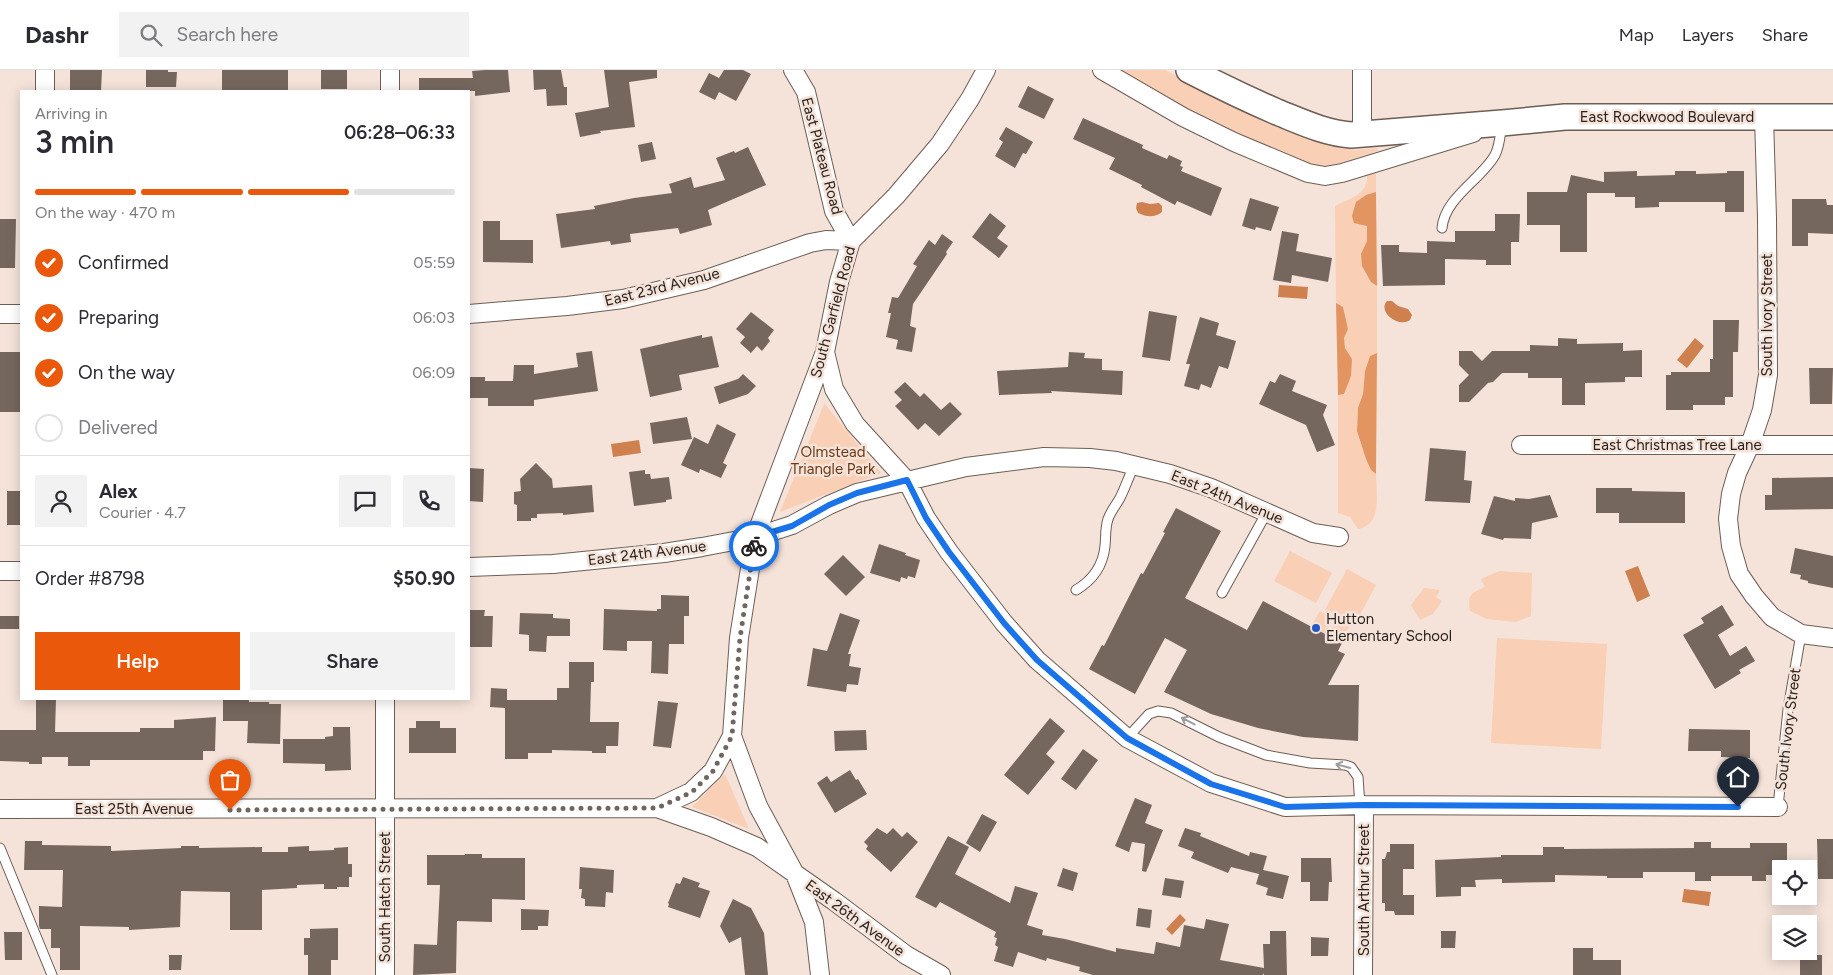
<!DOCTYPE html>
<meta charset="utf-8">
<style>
:root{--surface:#fff;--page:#f2f2f3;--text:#2b2b33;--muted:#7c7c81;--line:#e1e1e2;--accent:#ea580c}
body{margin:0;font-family:Figtree,sans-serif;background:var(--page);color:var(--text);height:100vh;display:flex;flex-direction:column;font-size:19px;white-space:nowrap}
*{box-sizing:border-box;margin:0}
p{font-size:16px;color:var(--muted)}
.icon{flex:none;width:28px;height:28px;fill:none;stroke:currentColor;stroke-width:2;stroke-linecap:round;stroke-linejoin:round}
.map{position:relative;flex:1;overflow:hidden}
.sheet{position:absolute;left:20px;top:20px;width:450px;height:610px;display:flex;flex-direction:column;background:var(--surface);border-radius:0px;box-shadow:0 2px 12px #0003}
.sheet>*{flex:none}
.buttons{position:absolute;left:1772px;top:790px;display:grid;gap:10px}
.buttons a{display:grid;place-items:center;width:45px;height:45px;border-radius:0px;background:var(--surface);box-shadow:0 2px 12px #0003;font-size:25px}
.pin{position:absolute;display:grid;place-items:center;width:42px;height:42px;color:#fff;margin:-51px -21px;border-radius:50% 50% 50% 0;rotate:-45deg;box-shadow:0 0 5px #0007}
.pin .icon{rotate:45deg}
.courier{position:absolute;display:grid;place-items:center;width:50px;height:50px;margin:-25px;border:4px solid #1a73e8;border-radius:50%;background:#fff;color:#222;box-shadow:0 1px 6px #0007}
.overview em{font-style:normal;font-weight:600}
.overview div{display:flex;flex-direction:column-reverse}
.overview{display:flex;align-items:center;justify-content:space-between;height:85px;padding:0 15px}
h1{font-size:32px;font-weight:600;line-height:38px}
.bar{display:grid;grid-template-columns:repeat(4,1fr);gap:8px 5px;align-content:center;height:60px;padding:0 15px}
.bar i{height:6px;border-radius:4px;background:var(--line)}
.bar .current{background:var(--accent)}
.bar p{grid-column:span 4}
.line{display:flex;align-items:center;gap:12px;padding:0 15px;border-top:1px solid var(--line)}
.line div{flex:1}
.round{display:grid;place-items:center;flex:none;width:52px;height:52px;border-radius:0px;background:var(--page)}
ol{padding:0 15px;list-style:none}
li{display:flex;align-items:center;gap:15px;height:55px}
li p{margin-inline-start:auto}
li .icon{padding:5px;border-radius:50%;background:var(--accent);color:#fff;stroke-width:4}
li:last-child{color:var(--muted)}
li i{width:28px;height:28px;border:2px solid var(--line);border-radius:50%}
.action{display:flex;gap:10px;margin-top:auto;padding:10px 15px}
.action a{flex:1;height:58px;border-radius:0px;background:var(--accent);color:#fff;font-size:20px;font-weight:600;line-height:58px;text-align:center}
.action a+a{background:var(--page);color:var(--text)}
header{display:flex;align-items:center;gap:30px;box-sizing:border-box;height:70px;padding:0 25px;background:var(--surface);border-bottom:1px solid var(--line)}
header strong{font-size:24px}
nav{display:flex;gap:28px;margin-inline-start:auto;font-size:18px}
.search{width:350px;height:45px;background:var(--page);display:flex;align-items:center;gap:12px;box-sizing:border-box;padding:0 18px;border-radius:0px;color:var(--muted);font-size:19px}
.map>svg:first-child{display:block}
.green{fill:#f9cfb5}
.forest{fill:#e29461}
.water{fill:#ce814f}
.building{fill:#76675e}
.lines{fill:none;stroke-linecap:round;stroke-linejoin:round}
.lane-casing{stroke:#6d5e55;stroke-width:11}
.street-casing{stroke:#6d5e55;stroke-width:20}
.secondary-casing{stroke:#6d5e55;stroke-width:28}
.lane{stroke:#fff;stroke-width:9}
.street{stroke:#fff;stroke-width:18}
.secondary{stroke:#fff;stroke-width:25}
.oneway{stroke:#9e9c9a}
.done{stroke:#70665f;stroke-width:5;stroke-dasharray:0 9}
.route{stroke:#1a73e8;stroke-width:6}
.poi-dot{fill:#2457c4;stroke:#f5e3d9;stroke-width:2}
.labels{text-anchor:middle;stroke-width:5;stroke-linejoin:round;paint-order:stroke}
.street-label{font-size:15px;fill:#28221e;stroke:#f5e3d9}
.park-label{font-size:15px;fill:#6c3914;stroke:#f5e3d9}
.poi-label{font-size:15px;fill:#28221e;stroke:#f5e3d9;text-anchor:start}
</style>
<header>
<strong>Dashr</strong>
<div class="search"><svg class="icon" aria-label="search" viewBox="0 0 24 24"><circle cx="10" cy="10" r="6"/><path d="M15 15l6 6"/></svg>Search here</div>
<nav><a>Map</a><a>Layers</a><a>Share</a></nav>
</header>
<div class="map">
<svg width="1833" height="905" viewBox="0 0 1833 905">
<rect width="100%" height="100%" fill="#f5e3d9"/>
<!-- green -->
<path class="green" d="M1115,0h50l80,41 84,35 27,4 21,-2 1,3 -51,16 -27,-5 -103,-48z
M1376,103v19l-10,3 1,46 -6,13 10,27 6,5v67l-7,3 -5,15 -2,23 -5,14 -1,23 9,28 5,11 5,4c0,18 7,51 -18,55l-8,-12 -12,-4v-118l7,-1 7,-35 -7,-11 -1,-10 4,-9 -5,-22 -7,-4 -1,-97c14,-7 34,-12 32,-31z
M824,333l57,70 -101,39 44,-108z
M1290,481l42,22 -16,30 -42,-22z
M1347,499l29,16 -22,41 -29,-16z
M1499,501l33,2 -1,43 -15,6 -29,-3 -17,-8c-3,-16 1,-18 15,-24l-4,-8z
M1424,518l16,2 -4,7 6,4 -9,13 -13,6 -9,-15z
M1320,541l12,7 -7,16 -14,-8z
M1336,550l13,7 -8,15 -13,-7z
M1497,568l110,6 -6,105 -110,-6z
M725,704l24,55 -57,-22z"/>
<!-- forest -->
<path class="forest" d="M1376,122l1,94 -6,-4 -9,-16 -1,-12 6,-13v-15l-13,-3 -2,-7 4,-14 10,-7z
M1336,233l7,4 5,22 -4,9 1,10 7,11 -1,17 -7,18 -6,1z
M1377,283l-1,121 -5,-4 -5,-11 -9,-28 1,-23 5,-14 2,-23 5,-15z"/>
<!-- water -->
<path class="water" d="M1142,132l8,2 9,-1 3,3v6c-8,6 -15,5 -24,1l-2,-5 1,-5z
M1279,215l29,2 -1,12 -29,-2z
M1387,231h5l6,5 10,3 4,6 -2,5c-11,8 -33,-8 -23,-19z
M1695,268l9,8 -17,22 -10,-8z
M639,370l2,13 -28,4 -2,-13z
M1638,496l12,30 -13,6 -12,-31z
M1684,819l27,3 -2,14 -27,-4z
M1180,844l6,6 -14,15 -6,-6z"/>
<!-- building -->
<path class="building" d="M70,0h32l-1,21h-31z
M146,0h22v2h9l-1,15h-30z
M222,0h66v21h-66z
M321,0h26v19h-26z
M485,0h23l2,22 -35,4v-5h-56v-13h54l-1,-7z
M533,0h28l3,17h3v18l-20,1 -1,-17 -12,1z
M604,0h53v8l-28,4 6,45 -35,4 1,2 -21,4 -5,-24 34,-6z
M724,0h19l8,4 -15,27 -17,-9 -4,8 -16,-8 10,-19 10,5z
M1028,16l26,13 -10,20 -26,-12z
M1083,48l60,27 -1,3 25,11 2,-4 13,6 -2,5 3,1 -2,4 41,17 -11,28 -34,-15 -2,4 -34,-18 1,-2 -33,-16 6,-11 -42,-19z
M1006,57l27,15 -7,12 -3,-1 -8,15 -20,-12 8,-14 -4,-3z
M652,72l4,17 -15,3 -3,-17z
M748,77l18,38 -58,25 4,15 -32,9 -2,-6 -48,6 1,8 -20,3 -1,-4 -49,7 -5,-34 39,-5 -1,-3 40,-8 38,-5 -3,-9 22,-7 3,11 31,-8 -9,-22 18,-7 1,2z
M1637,101v5l38,-1v-4h21v3l31,-1v-2h17v41h-19v-10h-66v5l-24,1v-11h-20v-4h-28v59h-27v-27h-33v-33h40l4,-17 33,7v-10z
M1250,128l29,9 -8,24 -15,-4 -1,3 -13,-4z
M1792,129h34l1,6h6v29l-25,-1v13h-16z
M990,143l16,13 -9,12 11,8 -9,12 -27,-21z
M1495,144h25l-1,28h-8v23h-25v-5l-41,-1v26l-62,1 -2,-41h18v7l28,1v-12l28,1v-11h40z
M0,149h16l-1,49h-15z
M483,151h17v19h33v23l-50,-1z
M1282,161l17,3 -3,17 36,7 -4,24 -36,-7 -1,8 -18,-3z
M942,164l11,8 -7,10 1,2 -34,50 -3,22 6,2 -4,24 -16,-3 2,-9 -12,-3 5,-24h-3l4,-16 6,1 19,-32 -4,-2 16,-24 6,5z
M1149,241l28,5 -7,45 -28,-4z
M751,242l23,18 -6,8 2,3 -8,10 -5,-5 -6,7 -11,-10 5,-6 -9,-8z
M1200,247l19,6 -3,12 20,6 -8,28 -9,-3 -8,22 -10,-4 -2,6 -15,-4 6,-22h-4z
M1713,250h26l-1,32h-5v45h-8v8h-32v5h-27v-35h5v-3h39v-13h3z
M702,265v3l10,-2 7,31 -40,8 3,15 -32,7 -10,-48z
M1558,268l19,1v5l46,-1v8l19,-1v27h-17v5l-40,1v22h-23v-27h-34v-5h-26l-9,9 -5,1 -19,19h-10v-17l10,-10 -10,-10v-14h13l10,10 10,-10h38v-6l28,1z
M592,281l6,40 -64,9v6h-46v-8h-19v-21h16v4h28l1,-16h20v9l44,-7 -2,-14z
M0,282h21l-1,60h-20z
M1069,282l16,1 -1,5 18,1v11l21,1 -1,24 -71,-4 1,2 -53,2 -2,-24 71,-4z
M1809,298h24l-1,36h-22z
M743,304l13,12 -8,8 -29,10 -5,-17 24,-8z
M1280,304l16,7 -4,10 35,14 -4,10 12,30 -18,7 -11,-27 -47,-21 11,-23 5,2z
M905,312l15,15 4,-4 17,17 9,-8 12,12 -23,22 -14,-13 -7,7 -23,-24 7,-6 -8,-8z
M687,347l5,22 -39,5 -3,-21z
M717,354l19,10 -13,29 4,2 -6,13 -21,-9 -1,4 -18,-8 13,-28 14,7z
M1430,378l36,3 -2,29 8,1 -2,22 -45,-2z
M536,393l16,16 1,9 39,-3 2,27 -31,3v-2l-26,1v4h-6v3h-14v-16l-3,-1v-12l7,-1 -1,-12z
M469,398l15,1 -1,33 -14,-1z
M645,400v4h5l1,5 18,-2 3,22 -6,1v2l-32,4 -5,-34z
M1833,407v32l-68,1v-15h7v-17z
M1596,418h36v3l53,1v31h-66v-10h-23z
M7,421h14v34h-14z
M1550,425l8,22 -26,6 -1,16 -27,-1 -1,2 -22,-6 13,-38 21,5v-3l14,1z
M1176,438l45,23 -36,67 62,32 16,-29 79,42 -4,8 7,3 -17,31h31l-1,56 -55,-4 -45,-9 -47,-14 -47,-22 23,-42 -22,-12 -30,56 -46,-25 13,-24 2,1 37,-73 2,1 22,-41 -2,-1z
M879,474l27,9 -1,2 15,5 -5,18 -7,-2 -1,3 -6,-2 -1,5 -30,-9z
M1795,478l38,8v32l-25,-5v-2l-8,-2 1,-4 -11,-2z
M843,485l22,22 -19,19 -22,-22z
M661,525l28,1v20h-5v28h-15l-1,30 -17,-1 1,-32h-25v10l-24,-1 1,-41 53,2v-2h4z
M1722,535l12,20 -16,10 12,21 16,-10 9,15 -16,9 2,3 -26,16 -32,-54 21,-12 -3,-5z
M469,540h16l-1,6h9l-1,31h-23z
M520,543l33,1v4l17,1v17h-23l-1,16 -17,-1v-16l-10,-1z
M840,543l20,7 -12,34h3l-2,12 12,2 -3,17 -11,-1 -1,8 -39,-6 6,-38 14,3z
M0,546h19v13h-19z
M569,592h25v20h-3l-1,40h29l-1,24h-12v7h-14v-2l-40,-1v3h-24v6h-23v-51l-15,-1 1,-19 16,1v11h50v-12h12z
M36,629h20l-1,33h85v-4h34v-8l42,-3 -1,34h-12v9h-113v6h-22v-9h-26v7h-13v-2l-29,-1v-31h36z
M223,629h26v3h20v2h12l-1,40 -33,-1 1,-22h-25z
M658,631l20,2 -7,45 -18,-2z
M1050,648l15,13 -19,23 9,8 -27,33 -24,-20z
M416,651h24v7h16v25h-47v-25h7z
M333,657h17l1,43 -26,1v-7l-42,-1v-24h42v-2l8,-1z
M1689,659l61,1v28l-29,-1v-6h-33z
M866,660l1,20 -32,1 -1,-20z
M1083,679l15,11 -22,30 -15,-11z
M850,700l6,10 2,-1 9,15 -32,19 -18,-30 10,-7 4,6z
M1135,728l17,7 -7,18 18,7 -17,42 -4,-1 3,-27 -13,-2 -3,10 -14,-6z
M982,744l15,8 -17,30 -14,-9z
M877,758l10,6 6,-6 9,9 5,-5 11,10 -27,30 -25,-23 2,-3 -4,-4z
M1185,758l16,5 -1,3 49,20 1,-4 17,4 -4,14 26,6 -6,23 -17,-4 2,-7 -12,-4 3,-10 -28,-7 -3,6 -37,-15 3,-6 -16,-6z
M948,766l21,11 -14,27 55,29 5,-17 23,7 -11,32 16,5 -1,5 23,4 51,13v-4l38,6 2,-12 24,5 4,-22 20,4 2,-10 23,5 -9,36 44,8 -1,-24h7v-13h16l1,44h-23v-2l-1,2h-170l-14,-4 1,-4 -33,-9 -1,3 -28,-9 -5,15 -19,-6 4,-14 -3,-2 2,-7 -3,-1 2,-5 -56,-30 -4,6 -21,-11z
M1817,769h16v40h-15z
M25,771h17v4l69,1v5l70,-3v-2h18v2l63,-1v5h26v-5l21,-1v5l25,-1v-2l14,-1v17h4v13h-3v10h-12v2h-13v-5l-27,1v3l-35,2v40h-32v-38l-49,-1 -1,36 -51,3v-3l-49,-1v44h-20v-22h-9v-19h-11l-1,-3v-20l23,1 1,-37h-39z
M1694,772h17v6h39v-5h37v26h-6v6h-15v6h-14v-5h-41v5h-16v-9h-52v6h-36v-2l-52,-1v7l-53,1v-4l-27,1 1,7h-15v9l-25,1 -1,-37 66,-3v-2h42v-8h21v2l130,-1z
M1390,774h24v25h-11v26h11v20h-19l-1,-4h-9v-8h-3v-44h3l2,-7h3z
M465,784h17v4h43v42l-33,-1v23l-35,-1 -1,52 -43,2 1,-31 23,1 3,-60h-13v-30h38z
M1301,788h30l1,24h-3l-1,19h-18v-19h-9z
M580,797l34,3 -1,23 -7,-1 -1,15 -20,-1v-7l-4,-1 1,-9h-3z
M1063,798l15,5 -5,18 -16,-5z
M683,807l17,6 -2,4 12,4 -10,27 -32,-11 1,-3 -1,-1 8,-20 4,1z
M1165,808l19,3 -3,17 -19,-3z
M733,829l18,9 13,25 4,42h-23l-4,-38 -12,6 -9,-17z
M1138,838l14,2 -2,18 -14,-2z
M521,839l28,1 -1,16h-10v4h-17z
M338,858v32h-7v15h-23v-20h-4v-17h6v-9z
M1441,861h15l-1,17h-14z
M4,862h18v28h-17z
M1311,867l18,1 -1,18h-17z
M1573,878h20v12h28v15h-48z
M169,885h13l-1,15h-12z
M1800,885h22v20h-22z"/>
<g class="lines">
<!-- lane casing -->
<g class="lane-casing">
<path id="lane" d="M1442,158c3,-31 39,-48 53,-73 5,-10 5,-21 7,-31
M1076,520c17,-10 27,-24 29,-44 1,-9 0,-18 3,-27 3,-8 8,-14 12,-21 5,-10 9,-22 14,-32
M1222,523l45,-81
M1127,668l22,-24 9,-3 13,2 48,24 47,18 44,8 35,2 6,2 7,10 2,29
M1778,737l10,-98 13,-75
M0,778l52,127"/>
</g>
<!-- street casing -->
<g class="street-casing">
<path id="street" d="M45,0v21
M793,0l13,22 28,119 17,30
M1102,0l81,47 51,25 74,31 17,3 17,-3 131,-40
M1362,0v65
M390,21v-21
M1764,47l3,101 1,157 -6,35 -12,35 -13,28 -6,21 -3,25 3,27 8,28 15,22 18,21 29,17 32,4
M0,244h21
M469,244l98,-8 56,-7 81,-19 106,-37 16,-3 25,1
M825,282l9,37 21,35 52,57 19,37 23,34 55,71 33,37 90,78 84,45 74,24 79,-2 414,2
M1521,375h312
M469,497l84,-3 111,-11 38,-6 53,-10 37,-12 37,-20 28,-12 109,-26 78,-10 46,1 26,3 54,13 41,14 102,45 26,4
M0,501h21
M385,629v276
M657,738l34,-16 22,-21 19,-35
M0,739l657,-1 54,19 46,20 77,54 72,54 35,20
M820,905l-6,-53 -19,-48 -37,-68 -26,-70 7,-98 16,-101 70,-185 14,-70 12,-41 45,-45 44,-52 30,-45 16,-29
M1363,905l1,-170"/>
</g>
<!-- secondary casing -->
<g class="secondary-casing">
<path id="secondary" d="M1189,0c29,15 58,29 88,42 25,10 48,21 74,23l151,-12 63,-6h268"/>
</g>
<!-- lane -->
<use href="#lane" class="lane"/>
<!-- street -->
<use href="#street" class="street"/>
<!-- secondary -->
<use href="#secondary" class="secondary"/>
</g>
<!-- one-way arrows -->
<defs><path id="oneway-shaft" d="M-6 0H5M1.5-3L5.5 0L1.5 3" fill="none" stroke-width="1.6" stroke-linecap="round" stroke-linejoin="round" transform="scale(1.25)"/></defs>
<g class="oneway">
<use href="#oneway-shaft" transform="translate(1188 651) rotate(-153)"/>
<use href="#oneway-shaft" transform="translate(1343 696) rotate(-165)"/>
</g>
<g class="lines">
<!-- done -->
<path class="done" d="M230,740l427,-2 35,-16 21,-21 19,-35 8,-98 14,-92"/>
<!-- route -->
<path class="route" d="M754,476l1,-9 37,-11 37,-21 28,-12 50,-13 19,38 23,34 55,71 33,37 90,78 84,46 74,23 79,-2 374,2"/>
</g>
<!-- markers -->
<circle class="poi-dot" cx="1316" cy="558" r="5"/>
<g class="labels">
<!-- street labels -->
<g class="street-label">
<text x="1667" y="52">East Rockwood Boulevard</text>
<text transform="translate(822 86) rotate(75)" y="5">East Plateau Road</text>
<text transform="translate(662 217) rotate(-14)" y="5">East 23rd Avenue</text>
<text transform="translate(833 242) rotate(-75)" y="5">South Garfield Road</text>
<text transform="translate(1767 245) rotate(-90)" y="5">South Ivory Street</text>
<text x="1677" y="380">East Christmas Tree Lane</text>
<text transform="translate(1227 427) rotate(22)" y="5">East 24th Avenue</text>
<text transform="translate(647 483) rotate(-7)" y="5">East 24th Avenue</text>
<text transform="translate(1788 659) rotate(-83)" y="5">South Ivory Street</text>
<text x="134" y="744">East 25th Avenue</text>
<text transform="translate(1364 820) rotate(-90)" y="5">South Arthur Street</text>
<text transform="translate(385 827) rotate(-90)" y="5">South Hatch Street</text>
<text transform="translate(855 848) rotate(36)" y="5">East 26th Avenue</text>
</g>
<!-- park labels -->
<g class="park-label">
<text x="833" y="387">Olmstead<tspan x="833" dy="17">Triangle Park</tspan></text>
</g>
<!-- poi labels -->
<g class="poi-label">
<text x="1326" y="554">Hutton<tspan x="1326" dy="17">Elementary School</tspan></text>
</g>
</g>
</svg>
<div class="buttons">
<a><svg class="icon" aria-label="locate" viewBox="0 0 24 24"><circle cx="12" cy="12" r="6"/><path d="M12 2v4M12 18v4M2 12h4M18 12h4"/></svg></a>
<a><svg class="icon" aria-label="layers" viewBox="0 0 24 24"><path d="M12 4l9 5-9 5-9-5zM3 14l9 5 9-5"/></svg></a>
</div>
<div class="pin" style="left:230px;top:740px;background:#ea580c"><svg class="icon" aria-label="bag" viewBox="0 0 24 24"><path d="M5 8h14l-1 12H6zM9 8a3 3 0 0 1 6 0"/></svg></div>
<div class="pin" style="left:1738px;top:737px;background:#1f2937"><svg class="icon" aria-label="home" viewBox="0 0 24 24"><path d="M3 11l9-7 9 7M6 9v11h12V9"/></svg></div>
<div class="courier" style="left:754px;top:476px"><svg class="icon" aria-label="bike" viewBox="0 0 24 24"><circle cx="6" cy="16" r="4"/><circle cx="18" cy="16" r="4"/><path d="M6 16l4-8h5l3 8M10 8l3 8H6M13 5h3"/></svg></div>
<section class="sheet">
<div class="overview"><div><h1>3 min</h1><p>Arriving in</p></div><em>06:28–06:33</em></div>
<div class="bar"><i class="current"></i><i class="current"></i><i class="current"></i><i></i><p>On the way · 470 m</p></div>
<ol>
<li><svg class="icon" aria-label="check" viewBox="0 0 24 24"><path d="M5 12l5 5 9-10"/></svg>Confirmed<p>05:59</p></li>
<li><svg class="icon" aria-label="check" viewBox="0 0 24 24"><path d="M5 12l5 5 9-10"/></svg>Preparing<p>06:03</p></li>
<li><svg class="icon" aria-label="check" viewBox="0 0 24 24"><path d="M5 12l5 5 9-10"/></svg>On the way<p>06:09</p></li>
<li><i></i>Delivered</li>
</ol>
<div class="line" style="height:90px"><a class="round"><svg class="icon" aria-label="person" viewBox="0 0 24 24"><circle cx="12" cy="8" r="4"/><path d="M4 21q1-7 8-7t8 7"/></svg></a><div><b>Alex</b><p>Courier · 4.7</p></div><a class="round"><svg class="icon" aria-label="chat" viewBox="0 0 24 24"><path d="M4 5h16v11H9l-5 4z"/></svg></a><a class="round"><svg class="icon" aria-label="phone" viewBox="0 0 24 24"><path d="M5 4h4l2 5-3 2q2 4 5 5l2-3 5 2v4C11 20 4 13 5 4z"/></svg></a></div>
<div class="line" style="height:65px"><div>Order #8798</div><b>$50.90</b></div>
<div class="action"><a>Help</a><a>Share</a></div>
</section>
</div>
